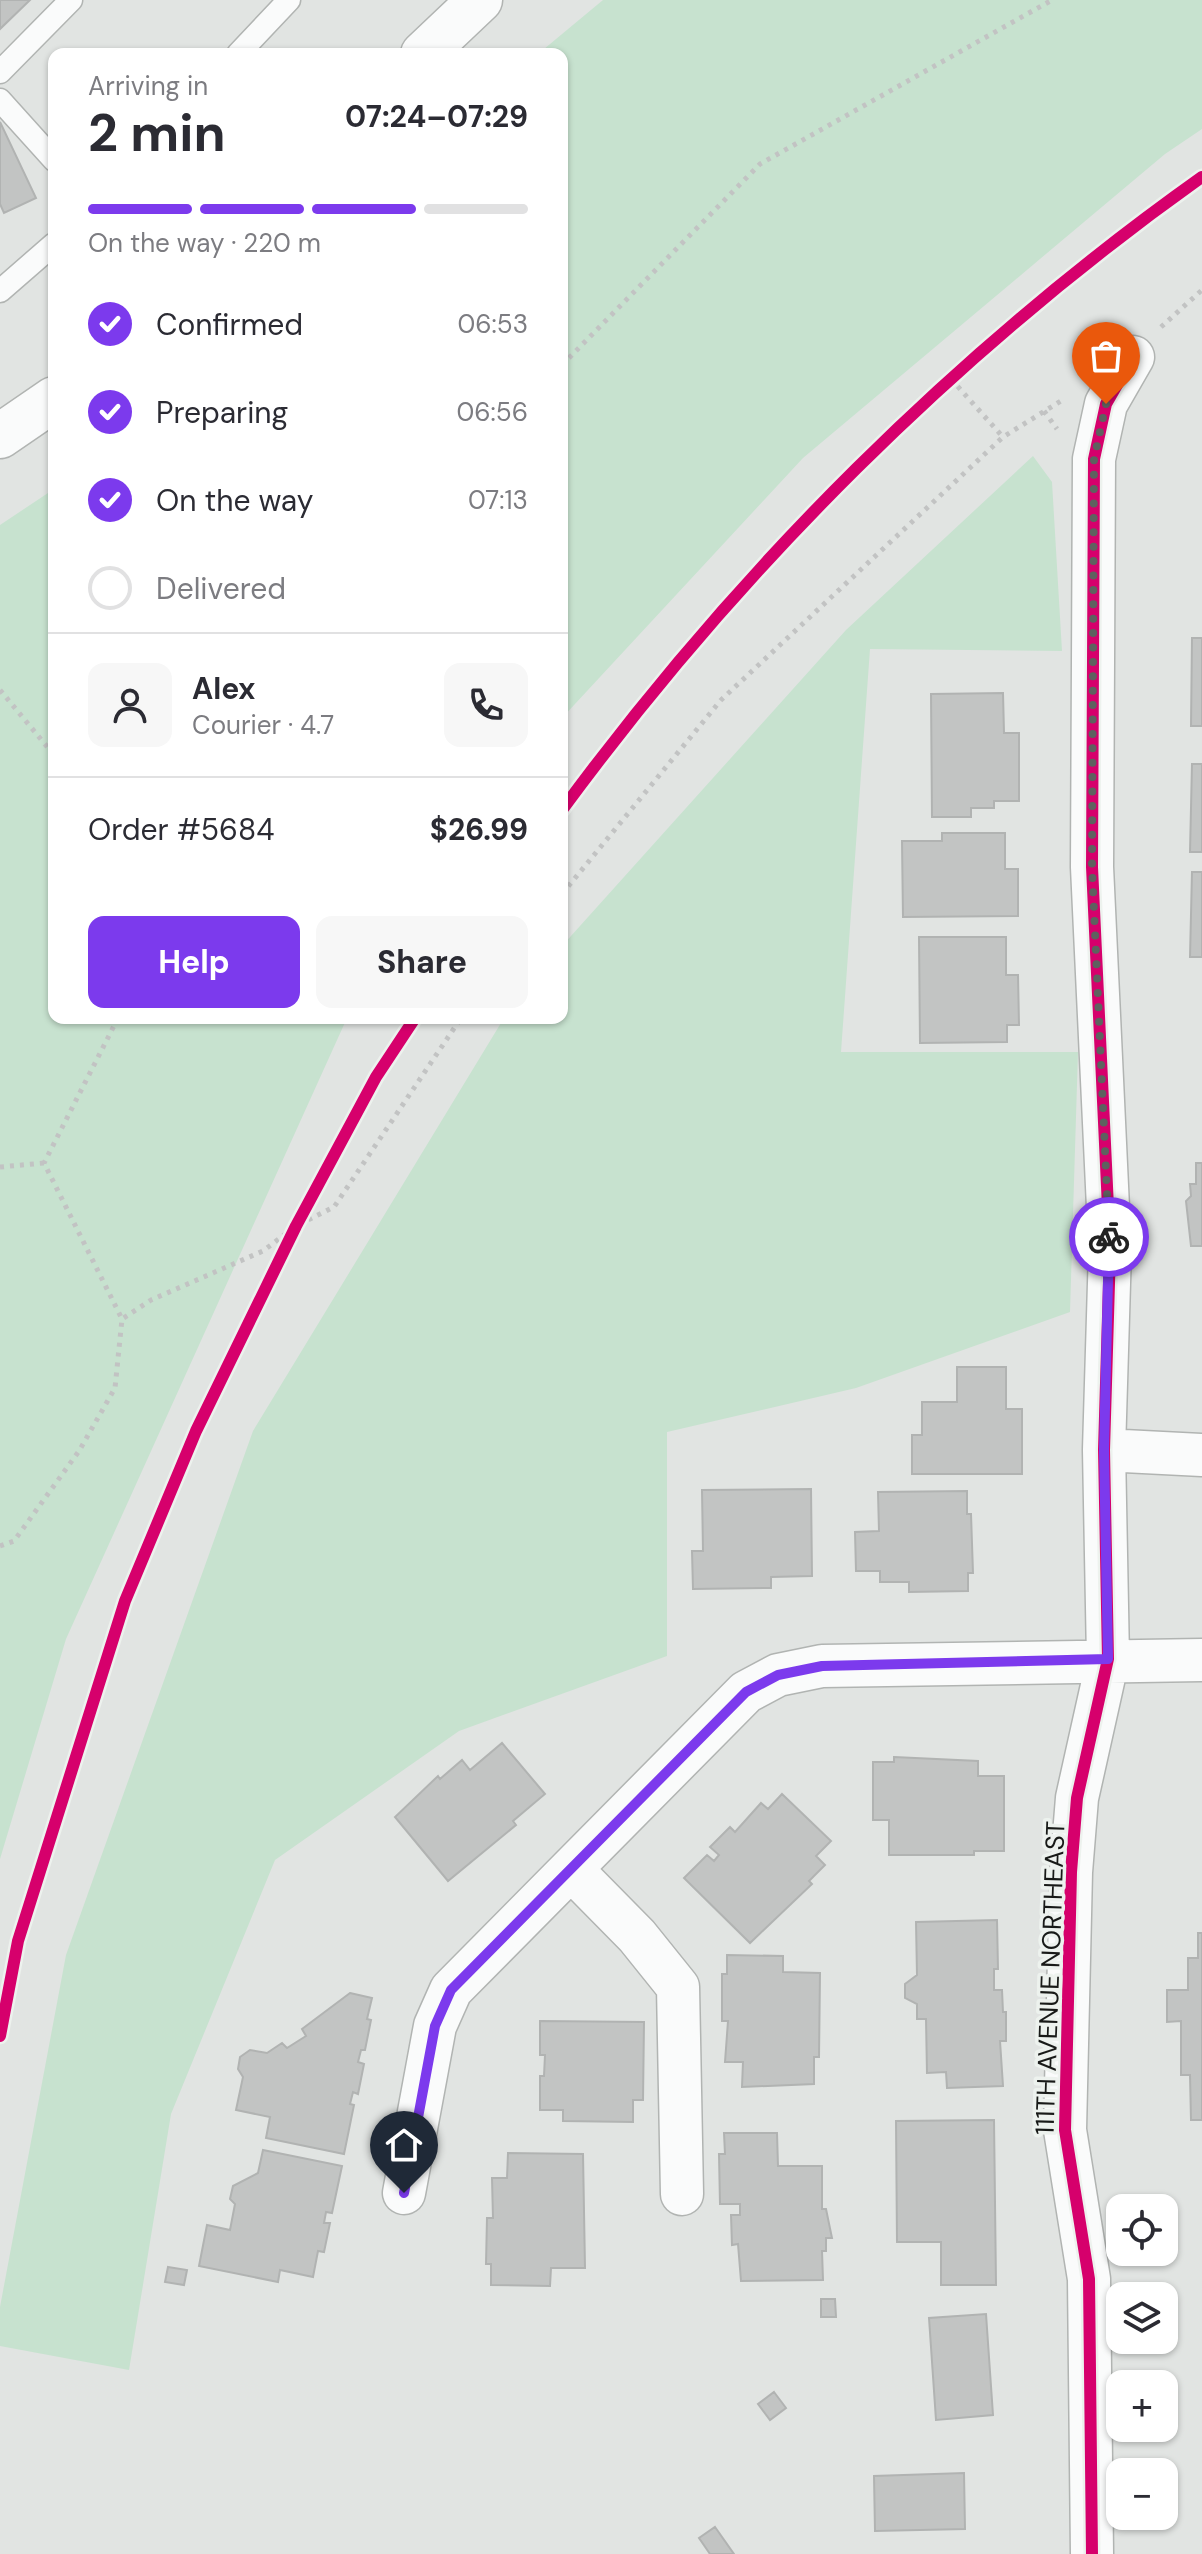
<!DOCTYPE html>
<meta charset="utf-8">
<style>
:root{--surface:#fff;--page:#f7f7f7;--text:#2b2b33;--muted:#7c7c81;--line:#e1e1e2;--accent:#7c3aed}
body{margin:0;font-family:"DM Sans",sans-serif;background:var(--page);color:var(--text);height:100vh;display:flex;flex-direction:column;font-size:30px;white-space:nowrap}
*{box-sizing:border-box;margin:0}
p{font-size:26px;color:var(--muted)}
.icon{flex:none;width:44px;height:44px;fill:none;stroke:currentColor;stroke-width:2;stroke-linecap:round;stroke-linejoin:round}
.map{position:relative;flex:1;overflow:hidden}
.drawer{position:absolute;left:48px;top:48px;width:520px;height:976px;display:flex;flex-direction:column;background:var(--surface);border-radius:16px;box-shadow:0 2px 6px #0004}
.drawer>*{flex:none}
.buttons{position:absolute;left:1106px;top:2194px;display:grid;gap:16px}
.buttons a{display:grid;place-items:center;width:72px;height:72px;border-radius:16px;background:var(--surface);box-shadow:0 2px 6px #0004;font-size:40px}
.pin{position:absolute;display:grid;place-items:center;width:68px;height:68px;color:#fff;margin:-82px -34px;border-radius:50% 50% 50% 0;rotate:-45deg;box-shadow:0 0 8px #0007}
.pin .icon{rotate:45deg}
.courier{position:absolute;display:grid;place-items:center;width:80px;height:80px;margin:-40px;border:6px solid #7c3aed;border-radius:50%;background:#fff;color:#222;box-shadow:0 2px 10px #0007}
.overview em{font-style:normal;font-weight:700}
.overview div{display:flex;flex-direction:column-reverse}
.overview{display:flex;align-items:center;justify-content:space-between;height:136px;padding:0 40px}
h1{font-size:52px;font-weight:700;line-height:60px}
.bar{display:grid;grid-template-columns:repeat(4,1fr);gap:12px 8px;align-content:center;height:96px;padding:0 40px}
.bar i{height:10px;border-radius:6px;background:var(--line)}
.bar .active{background:var(--accent)}
.bar p{grid-column:span 4}
.line{display:flex;align-items:center;gap:20px;padding:0 40px;border-top:2px solid var(--line)}
.line div{flex:1}
.round{display:grid;place-items:center;flex:none;width:84px;height:84px;border-radius:16px;background:var(--page)}
ol{padding:0 40px;list-style:none}
li{display:flex;align-items:center;gap:24px;height:88px}
li p{margin-inline-start:auto}
li .icon{padding:8px;border-radius:50%;background:var(--accent);color:#fff;stroke-width:4}
li:last-child{color:var(--muted)}
li i{width:44px;height:44px;border:4px solid var(--line);border-radius:50%}
.button{display:flex;gap:16px;margin-top:auto;padding:16px 40px}
.button a{flex:1;height:92px;border-radius:16px;background:var(--accent);color:#fff;font-size:32px;font-weight:700;line-height:92px;text-align:center}
.button a+a{background:var(--page);color:var(--text)}
.map>svg:first-child{display:block}
.green{fill:#c7e2cf}
.building{fill:#c2c4c3;stroke:#b1b3b2;stroke-width:2}
.lines{fill:none;stroke-linecap:round;stroke-linejoin:round}
.lane-casing{stroke:#b1b4b2;stroke-width:25}
.street-casing{stroke:#b1b4b2;stroke-width:45}
.secondary-casing{stroke:#b1b4b2;stroke-width:47}
.path{stroke:#c2c3c3;stroke-width:5;stroke-dasharray:4 6;stroke-linecap:butt}
.lane{stroke:#fafbfb;stroke-width:22}
.street{stroke:#fafbfb;stroke-width:42}
.secondary{stroke:#fafbfb;stroke-width:44}
.cycleway-casing{stroke:#edf2ee;stroke-width:17}
.cycleway{stroke:#d6006c;stroke-width:12}
.done{stroke:#5e615f;stroke-width:8;stroke-dasharray:0 14.4}
.route{stroke:#7c3aed;stroke-width:10}
.labels{text-anchor:middle;stroke-width:7;stroke-linejoin:round;paint-order:stroke}
.street-label{font-size:26px;fill:#181a18;stroke:#edf2ee}
</style>
<div class="map">
<svg width="1202" height="2554" viewBox="0 0 1202 2554">
<rect width="100%" height="100%" fill="#e1e4e2"/>
<!-- green -->
<path class="green" d="M603,0h599v129l-37,25 -362,304 -241,260v-664h-24z
M1033,456l19,26 10,169 -192,-2 -29,403h237l-8,260 -214,76 -189,44v224l-208,75 -184,129 -104,254 -42,256 -129,-24v-39l66,-352 187,-524 251,-413h58v-72l284,-316z
M54,489v529h293l-281,621 -66,220v-1334z"/>
<!-- building -->
<path class="building" d="M0,0h30l-30,29z
M0,122l36,76 -32,15 -4,-9z
M1192,638h10v88h-11z
M1003,693l1,40h15v68h-25v7h-23v9h-39l-1,-123z
M1192,764h10v88h-12z
M942,833h63v36h13v47l-115,1 -1,-76h40z
M1192,872h10v85h-12z
M919,937h87v38h12l1,50h-12v17l-87,1z
M1196,1163h6v83h-11l-5,-45 5,-5 -1,-12h6z
M957,1367h49v42h16v65h-110v-39h10v-33h35z
M811,1489l1,87 -41,1v11l-78,1 -1,-38h11l-1,-61z
M967,1491v23h4l2,59h-5v18l-59,1v-10h-29v-11h-24l-1,-39 24,-1 -1,-39z
M502,1743l43,51 -32,27 3,4 -68,56 -53,-64 43,-41 2,3 22,-19 8,10z
M894,1757l84,4v15h26v75h-30v4h-85v-35h-16v-58h21z
M782,1794l49,47 -15,15 9,9 -16,16 3,3 -62,59 -66,-65 23,-23 7,6 5,-6 -9,-8 20,-20 5,5 26,-29 7,6z
M997,1920l1,49h-4v21h8l1,22h3v29h-6l3,45 -56,2 -1,-16 -19,1 -1,-54h-9v-15l-12,-6v-14l12,-9 -1,-53z
M1198,1933h4v187h-11l-1,-45h-9v-54l-14,1v-32h21v-32h10z
M727,1955l56,1v16l37,1 -1,84h-5v27l-72,3 1,-25h-18l3,-41h-6v-47h5z
M350,1993l22,5 -5,21 4,1 -6,30h-4l-3,12 6,2 -6,30 -5,-2 -3,12 4,1 -10,49 -78,-16 4,-21 -34,-7 7,-33 -5,-8 2,-12 10,-7 17,3 15,-10 5,5 19,-12 -4,-7z
M540,2021l104,1 -1,78h-10v22l-70,-1v-11h-23v-34h4l1,-21h-5z
M994,2120l2,165h-55v-43h-44l-1,-121z
M724,2133h53l1,33h44v43h4l6,29h-6v13h-4l1,29 -82,1 -3,-37 -6,1 -1,-30h9v-11h-20l-1,-50h6z
M263,2150l79,16 -10,47 -6,-1 -2,11h6l-6,29 -6,-1 -5,26 -33,-7 -2,12 -79,-16 8,-41 23,5 5,-26 -5,-5 3,-13 25,-13z
M508,2153l75,1 2,114h-34l-1,18 -59,-1v-21h-5l1,-46h6l-1,-40h15z
M168,2267l19,3 -3,15 -19,-3z
M821,2299h14l1,18h-15z
M986,2314l7,101 -57,5 -7,-102z
M774,2392l12,16 -16,12 -12,-16z
M964,2473l1,56 -90,2 -1,-55z
M715,2527l19,27h-24l-11,-16z"/>
<g class="lines">
<!-- lane casing -->
<g class="lane-casing">
<path id="lane" d="M238,54l51,-54
M0,72l71,-72
M0,100l54,60
M0,291l54,-47"/>
</g>
<!-- street casing -->
<g class="street-casing">
<path id="street" d="M1104,1450l98,5
M571,1869l66,67 41,51 4,207
M404,2193l31,-167 16,-36 295,-298 32,-17 44,-9 380,-6
M1092,2554l-3,-275 -24,-149 6,-258 6,-74 31,-139 -4,-209 6,-200 -18,-383 2,-408 12,-55 27,-47"/>
</g>
<!-- secondary casing -->
<g class="secondary-casing">
<path id="secondary" d="M423,54l57,-54
M0,436l54,-37"/>
</g>
<!-- path -->
<path class="path" d="M1161,327l41,-37
M562,365l198,-201 292,-164
M951,379l52,58
M1044,411l13,18
M0,690l54,65
M562,894l159,-194 282,-263 61,-38
M118,1018l-74,145 78,156
M0,1167l44,-4
M0,1546l14,-5 65,-90 36,-63 7,-69 29,-19 112,-49 33,-25 38,-19 127,-189"/>
<!-- lane -->
<use href="#lane" class="lane"/>
<!-- street -->
<use href="#street" class="street"/>
<!-- secondary -->
<use href="#secondary" class="secondary"/>
<!-- cycleway casing -->
<g class="cycleway-casing">
<path id="cycleway" d="M562,810c178,-242 395,-459 640,-633
M0,2036l18,-95 107,-340 71,-170 100,-205 80,-149 39,-59
M1092,2554l-3,-275 -24,-149 6,-258 6,-74 31,-139 -4,-209 6,-200 -18,-383 2,-408 12,-55 27,-47"/>
</g>
<!-- cycleway -->
<use href="#cycleway" class="cycleway"/>
</g>
<g class="lines">
<!-- done -->
<path class="done" d="M1106,404l-12,55 -2,408 17,370"/>
<!-- route -->
<path class="route" d="M404,2193l31,-167 16,-36 295,-298 32,-17 44,-9 286,-7 -4,-209 5,-213"/>
</g>
<g class="labels">
<!-- street labels -->
<g class="street-label">
<text transform="translate(1050 1978) rotate(-88)" y="9">111TH AVENUE NORTHEAST</text>
</g>
</g>
</svg>
<div class="buttons">
<a><svg class="icon" aria-label="locate" viewBox="0 0 24 24"><circle cx="12" cy="12" r="6"/><path d="M12 2v4M12 18v4M2 12h4M18 12h4"/></svg></a>
<a><svg class="icon" aria-label="layers" viewBox="0 0 24 24"><path d="M12 4l9 5-9 5-9-5zM3 14l9 5 9-5"/></svg></a>
<a>+</a>
<a>−</a>
</div>
<div class="pin" style="left:1106px;top:404px;background:#ea580c"><svg class="icon" aria-label="bag" viewBox="0 0 24 24"><path d="M5 8h14l-1 12H6zM9 8a3 3 0 0 1 6 0"/></svg></div>
<div class="pin" style="left:404px;top:2193px;background:#1f2937"><svg class="icon" aria-label="home" viewBox="0 0 24 24"><path d="M3 11l9-7 9 7M6 9v11h12V9"/></svg></div>
<div class="courier" style="left:1109px;top:1237px"><svg class="icon" aria-label="bike" viewBox="0 0 24 24"><circle cx="6" cy="16" r="4"/><circle cx="18" cy="16" r="4"/><path d="M6 16l4-8h5l3 8M10 8l3 8H6M13 5h3"/></svg></div>
<section class="drawer">
<div class="overview"><div><h1>2 min</h1><p>Arriving in</p></div><em>07:24–07:29</em></div>
<div class="bar"><i class="active"></i><i class="active"></i><i class="active"></i><i></i><p>On the way · 220 m</p></div>
<ol>
<li><svg class="icon" aria-label="check" viewBox="0 0 24 24"><path d="M5 12l5 5 9-10"/></svg>Confirmed<p>06:53</p></li>
<li><svg class="icon" aria-label="check" viewBox="0 0 24 24"><path d="M5 12l5 5 9-10"/></svg>Preparing<p>06:56</p></li>
<li><svg class="icon" aria-label="check" viewBox="0 0 24 24"><path d="M5 12l5 5 9-10"/></svg>On the way<p>07:13</p></li>
<li><i></i>Delivered</li>
</ol>
<div class="line" style="height:144px"><a class="round"><svg class="icon" aria-label="person" viewBox="0 0 24 24"><circle cx="12" cy="8" r="4"/><path d="M4 21q1-7 8-7t8 7"/></svg></a><div><b>Alex</b><p>Courier · 4.7</p></div><a class="round"><svg class="icon" aria-label="phone" viewBox="0 0 24 24"><path d="M5 4h4l2 5-3 2q2 4 5 5l2-3 5 2v4C11 20 4 13 5 4z"/></svg></a></div>
<div class="line" style="height:104px"><div>Order #5684</div><b>$26.99</b></div>
<div class="button"><a>Help</a><a>Share</a></div>
</section>
</div>
